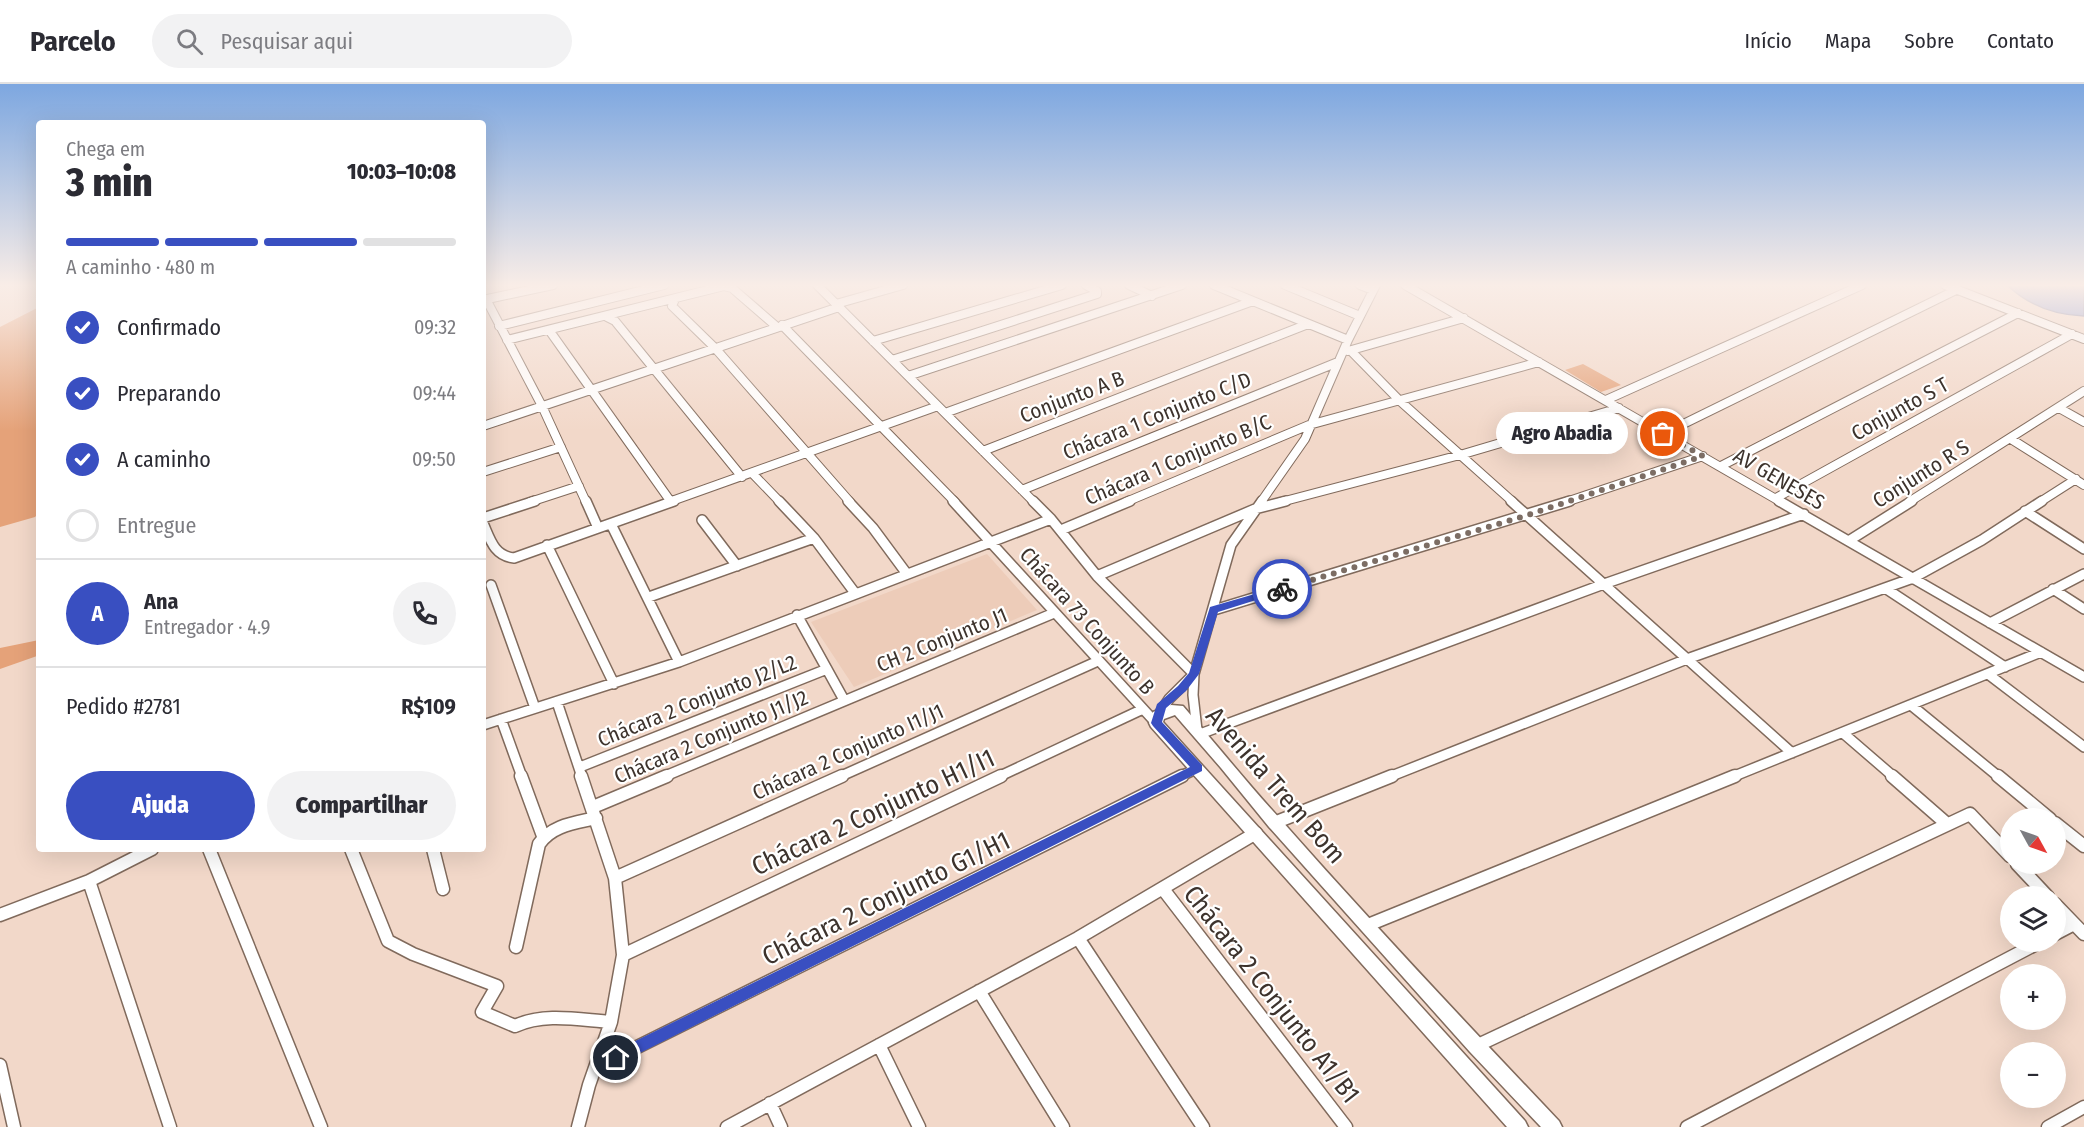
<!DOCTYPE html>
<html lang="pt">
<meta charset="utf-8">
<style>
:root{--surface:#fff;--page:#f2f2f3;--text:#2b2b33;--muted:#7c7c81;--line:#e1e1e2;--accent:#394fc1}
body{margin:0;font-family:"Fira Sans Condensed",sans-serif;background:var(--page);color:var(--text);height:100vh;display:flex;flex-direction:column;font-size:22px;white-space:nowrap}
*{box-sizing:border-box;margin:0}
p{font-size:20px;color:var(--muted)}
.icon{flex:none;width:33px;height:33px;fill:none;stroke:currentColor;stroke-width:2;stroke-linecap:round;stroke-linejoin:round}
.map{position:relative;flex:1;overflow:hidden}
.side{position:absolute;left:36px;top:36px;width:450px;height:732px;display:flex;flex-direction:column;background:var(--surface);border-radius:6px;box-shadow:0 6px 24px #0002}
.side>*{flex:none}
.needle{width:39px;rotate:130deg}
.fabs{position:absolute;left:2000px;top:724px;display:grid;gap:12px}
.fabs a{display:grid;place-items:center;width:66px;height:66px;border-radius:50%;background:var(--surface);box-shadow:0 6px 24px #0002;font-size:30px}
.pin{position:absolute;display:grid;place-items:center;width:51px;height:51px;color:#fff;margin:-26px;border:3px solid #fff;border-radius:50%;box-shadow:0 2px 6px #0007}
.courier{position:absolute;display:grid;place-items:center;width:60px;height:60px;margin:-30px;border:4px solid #394fc1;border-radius:50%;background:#fff;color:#222;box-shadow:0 2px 8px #0007}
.bubble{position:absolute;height:42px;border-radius:21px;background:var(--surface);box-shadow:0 6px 24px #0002;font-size:20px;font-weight:800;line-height:42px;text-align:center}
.overview em{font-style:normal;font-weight:800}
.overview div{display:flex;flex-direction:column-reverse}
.overview{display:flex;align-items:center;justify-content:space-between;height:102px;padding:0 30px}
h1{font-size:39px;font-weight:800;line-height:45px}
.bar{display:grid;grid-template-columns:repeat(4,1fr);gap:9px 6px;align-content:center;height:72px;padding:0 30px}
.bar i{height:8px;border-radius:4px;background:var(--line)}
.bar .selected{background:var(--accent)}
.bar p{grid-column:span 4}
.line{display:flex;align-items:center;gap:15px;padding:0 30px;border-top:2px solid var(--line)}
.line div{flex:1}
.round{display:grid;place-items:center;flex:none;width:63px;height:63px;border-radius:32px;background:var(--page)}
ol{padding:0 30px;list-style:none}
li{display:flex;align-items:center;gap:18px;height:66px}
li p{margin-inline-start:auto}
li .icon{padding:6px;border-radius:50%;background:var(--accent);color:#fff;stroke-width:4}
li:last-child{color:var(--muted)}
li i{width:33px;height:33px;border:3px solid var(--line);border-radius:50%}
.cta{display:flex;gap:12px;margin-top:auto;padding:12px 30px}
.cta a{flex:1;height:69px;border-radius:36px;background:var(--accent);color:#fff;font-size:24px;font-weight:800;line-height:69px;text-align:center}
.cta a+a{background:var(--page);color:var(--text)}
header{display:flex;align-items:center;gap:36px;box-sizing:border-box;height:84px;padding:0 30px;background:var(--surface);border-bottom:2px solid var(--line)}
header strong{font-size:28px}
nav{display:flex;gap:33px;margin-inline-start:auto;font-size:21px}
.search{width:420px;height:54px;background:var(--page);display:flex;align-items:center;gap:15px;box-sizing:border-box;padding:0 21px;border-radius:33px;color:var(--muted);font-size:22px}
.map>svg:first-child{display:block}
.built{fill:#edccb9}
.green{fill:#e5a279}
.water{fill:#7e93d4;stroke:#6a76a2;stroke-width:1.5}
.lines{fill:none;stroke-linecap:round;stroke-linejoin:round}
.minor-far2-casing{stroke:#806a5c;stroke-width:10}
.minor-far1-casing{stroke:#806a5c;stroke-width:12}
.minor-casing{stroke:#806a5c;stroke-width:15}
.tertiary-casing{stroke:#806a5c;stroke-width:3}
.minor-far2{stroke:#fff;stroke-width:8}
.minor-far1{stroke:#fff;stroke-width:9}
.minor{stroke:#fff;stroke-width:12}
.tertiary{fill:#fff;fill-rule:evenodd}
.route{fill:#394fc1}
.done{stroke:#7c6d64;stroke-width:6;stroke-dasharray:0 10.8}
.labels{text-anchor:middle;stroke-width:4.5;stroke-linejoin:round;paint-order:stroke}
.street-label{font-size:21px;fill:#3d332d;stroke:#fff}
.near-street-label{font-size:26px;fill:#3d332d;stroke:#fff}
</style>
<header>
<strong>Parcelo</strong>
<div class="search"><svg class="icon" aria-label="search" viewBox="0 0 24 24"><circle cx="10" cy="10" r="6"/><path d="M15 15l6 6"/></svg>Pesquisar aqui</div>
<nav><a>Início</a><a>Mapa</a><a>Sobre</a><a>Contato</a></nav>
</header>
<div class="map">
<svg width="2084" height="1043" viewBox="0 0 2084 1043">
<rect width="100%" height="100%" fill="#f2d8c9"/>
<!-- built -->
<path class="built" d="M987,470l50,56 -183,77 -43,-65z"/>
<!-- green -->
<path class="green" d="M39,223v206l-4,4 -35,10v-200z
M1583,280l38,21 -20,7 -36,-22z
M39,556v18l-2,-2 -37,13v-21z"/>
<!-- water -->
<path class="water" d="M2007,201h77v31c-29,-1 -56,-11 -77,-31z"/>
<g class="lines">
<!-- minor-far2 casing -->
<g class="minor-far2-casing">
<path id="minor-far2" d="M817,201l217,217
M1129,201l23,11
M1214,201l134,55
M1285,201l75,31
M1360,201l13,5
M1405,201l376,217
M1945,201l139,54
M486,215l56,107 44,96
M675,215l-3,7 43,42 135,154
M483,216l70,-15
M836,220l67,-19
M607,233l8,4 127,156
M782,241l173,177
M499,242l165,-41
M549,246l122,172
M507,256l217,-54 8,2 45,39
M873,257l189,-56
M1348,267l116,-33
M1351,267l49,50 113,101
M892,276l205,-66v-3l-11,-6
M908,292l274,-91
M1606,316l256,-115
M2059,324l25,14
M945,329l308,-112
M483,342l356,-119
M1663,350l293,-144
M2011,355l73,46
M983,367l325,-127
M1721,382l297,-153
M483,388l78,-25
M753,390l27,28
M1022,406l316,-128
M1776,414l296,-164
M530,418l49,-16
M669,418l269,-96
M1126,418l183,-77 230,-63
M1261,418l44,-63 43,-99 28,-55
M1281,418l179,-47 159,-47
M1566,418l137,-46
M1909,418l175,-111
M2040,418l36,-23"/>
</g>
<!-- minor-far1 casing -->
<g class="minor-far1-casing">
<path id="minor-far1" d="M586,417l12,27
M779,417l35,37 41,55
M848,417l25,27 34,46
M953,417l203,222
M1033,417l18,18 46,57 97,98
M1511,417l281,252
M1779,417l305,176
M2025,427l59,38
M483,434l52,-17
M702,436l35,46
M483,439c7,16 11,33 31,35l160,-57
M611,440l68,138
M1061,446l69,-29
M1850,456l62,-39
M547,461l67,139
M1097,492l158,-67 31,-8
M491,501l44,123
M1885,504l120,79
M2053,505l31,20
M649,513l165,-59
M1214,526l356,-109
M797,531l47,85
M1990,539l94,-49
M1988,590l96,73
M557,618l25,75
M1911,621l88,72
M1158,632l11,-17 25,-25
M501,635l21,58
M483,641l196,-63 372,-143
M1197,646l-4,-35 1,-21 37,-129 31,-44
M1843,649l51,44
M1200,650l404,-150 200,-70
M580,683l247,-98
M663,693l391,-164
M839,693l259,-116
M998,693l145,-68
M1179,693l19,-9
M1389,693l298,-118 226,-81 69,-38 60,-39
M1732,693l309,-125"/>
</g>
<!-- minor casing -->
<g class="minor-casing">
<path id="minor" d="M521,692l22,60
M1892,692l55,48
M1998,692l52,43
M593,723l74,-31
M1274,739l118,-47
M2055,739l29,23
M209,765l112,278
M351,765l37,92 25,13 84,32 -15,26 33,14c30,-14 65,-6 96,-4
M433,765l10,40
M2017,780l31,33
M615,794l227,-102
M89,797l81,246
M1163,805l183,238
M2055,820l29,30
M0,831l89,-34 63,-32
M1368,841l367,-149
M2055,850l19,-10
M1078,854l125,189
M516,863l23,-103c13,-19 36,-21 57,-26
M623,871l378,-179
M979,907l84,136
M879,961l40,82
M1476,962l494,-232 40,42
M0,981l14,62
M595,984l587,-292
M770,1019l11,24
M578,1043l11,-42 22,-63 12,-67 -8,-77 -34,-102
M727,1043l351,-189 178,-105
M1687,1043l353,-185
M2048,1043l36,-20"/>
</g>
<!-- tertiary casing -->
<g class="tertiary-casing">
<path id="tertiary" d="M1171,621l12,1c33,38 64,77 98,114 90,102 184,202 278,301l3,6h-21l-71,-75 -201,-225 -48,-59 -46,-53 -11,4 -1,3 362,399 3,6h-21l-356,-400 -2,-4 4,-11z"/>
</g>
<!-- minor-far2 -->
<use href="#minor-far2" class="minor-far2"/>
<!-- minor-far1 -->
<use href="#minor-far1" class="minor-far1"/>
<!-- minor -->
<use href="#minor" class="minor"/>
<!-- tertiary -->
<use href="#tertiary" class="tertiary"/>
</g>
<!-- sky -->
<linearGradient id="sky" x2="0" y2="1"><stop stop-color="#7da7e0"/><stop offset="0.58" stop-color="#f9ede7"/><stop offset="1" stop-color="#f9ede7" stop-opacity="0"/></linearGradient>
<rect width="2084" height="347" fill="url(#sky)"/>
<!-- route -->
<path class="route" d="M1282,502l3,1v4l-67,21 -19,62 -13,17 -20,17 -4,14 40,43v6l-582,292 -4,1 -5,-1 -2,-5 2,-5 579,-286 -37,-41 -2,-3 6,-19 21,-18 11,-13 21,-66z"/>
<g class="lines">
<!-- done -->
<path class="done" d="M1282,505l246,-74 175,-59 -40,-22"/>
</g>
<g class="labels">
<!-- street labels -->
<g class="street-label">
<text transform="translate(1072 313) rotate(-21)" y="7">Conjunto A B</text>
<text transform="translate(1900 325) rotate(-29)" y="7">Conjunto S T</text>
<text transform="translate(1157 332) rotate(-22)" y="7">Chácara 1 Conjunto C/D</text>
<text transform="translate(1178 376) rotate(-23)" y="7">Chácara 1 Conjunto B/C</text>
<text transform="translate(1921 390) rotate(-32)" y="7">Conjunto R S</text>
<text transform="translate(1779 395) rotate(30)" y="7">AV GENESES</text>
<text transform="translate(1087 537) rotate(48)" y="7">Chácara 73 Conjunto B</text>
<text transform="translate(942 556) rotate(-22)" y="7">CH 2 Conjunto J1</text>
<text transform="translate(697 617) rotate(-22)" y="7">Chácara 2 Conjunto J2/L2</text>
<text transform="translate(711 653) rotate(-23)" y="7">Chácara 2 Conjunto J1/J2</text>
<text transform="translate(848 668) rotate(-24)" y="7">Chácara 2 Conjunto I1/J1</text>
</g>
<!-- near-street labels -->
<g class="near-street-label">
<text transform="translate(1276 701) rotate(49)" y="9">Avenida Trem Bom</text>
<text transform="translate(873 728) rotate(-25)" y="9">Chácara 2 Conjunto H1/I1</text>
<text transform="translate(886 814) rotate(-26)" y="9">Chácara 2 Conjunto G1/H1</text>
<text transform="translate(1272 910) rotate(52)" y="9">Chácara 2 Conjunto A1/B1</text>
</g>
</g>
</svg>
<div class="fabs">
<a><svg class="needle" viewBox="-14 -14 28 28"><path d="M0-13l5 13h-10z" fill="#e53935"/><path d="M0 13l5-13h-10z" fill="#7c7c81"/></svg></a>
<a><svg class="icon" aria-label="layers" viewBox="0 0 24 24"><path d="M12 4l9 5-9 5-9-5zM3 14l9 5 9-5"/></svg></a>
<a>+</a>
<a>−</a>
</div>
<div class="pin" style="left:1663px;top:350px;background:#ea580c"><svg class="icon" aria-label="bag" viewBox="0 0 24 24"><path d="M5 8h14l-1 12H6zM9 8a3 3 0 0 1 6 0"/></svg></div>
<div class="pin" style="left:616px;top:974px;background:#1f2937"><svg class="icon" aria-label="home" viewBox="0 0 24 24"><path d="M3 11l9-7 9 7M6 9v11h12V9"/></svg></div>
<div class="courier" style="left:1282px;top:505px"><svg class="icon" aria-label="bike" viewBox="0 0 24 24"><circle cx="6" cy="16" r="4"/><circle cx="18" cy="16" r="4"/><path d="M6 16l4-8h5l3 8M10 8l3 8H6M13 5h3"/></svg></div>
<div class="bubble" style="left:1496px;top:328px;width:132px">Agro Abadia</div>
<section class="side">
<div class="overview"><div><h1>3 min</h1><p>Chega em</p></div><em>10:03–10:08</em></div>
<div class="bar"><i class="selected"></i><i class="selected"></i><i class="selected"></i><i></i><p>A caminho · 480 m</p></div>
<ol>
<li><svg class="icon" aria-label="check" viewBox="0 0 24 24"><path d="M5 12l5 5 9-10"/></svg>Confirmado<p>09:32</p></li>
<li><svg class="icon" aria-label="check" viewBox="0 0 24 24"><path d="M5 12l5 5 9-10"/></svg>Preparando<p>09:44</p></li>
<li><svg class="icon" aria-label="check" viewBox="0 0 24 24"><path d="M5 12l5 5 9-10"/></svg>A caminho<p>09:50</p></li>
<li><i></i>Entregue</li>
</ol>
<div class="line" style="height:108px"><b class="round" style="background:var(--accent);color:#fff">A</b><div><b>Ana</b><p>Entregador · 4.9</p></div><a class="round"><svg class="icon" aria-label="phone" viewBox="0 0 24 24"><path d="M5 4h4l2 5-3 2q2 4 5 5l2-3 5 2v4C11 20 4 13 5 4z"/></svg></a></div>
<div class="line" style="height:78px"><div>Pedido #2781</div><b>R$109</b></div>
<div class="cta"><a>Ajuda</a><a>Compartilhar</a></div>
</section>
</div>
